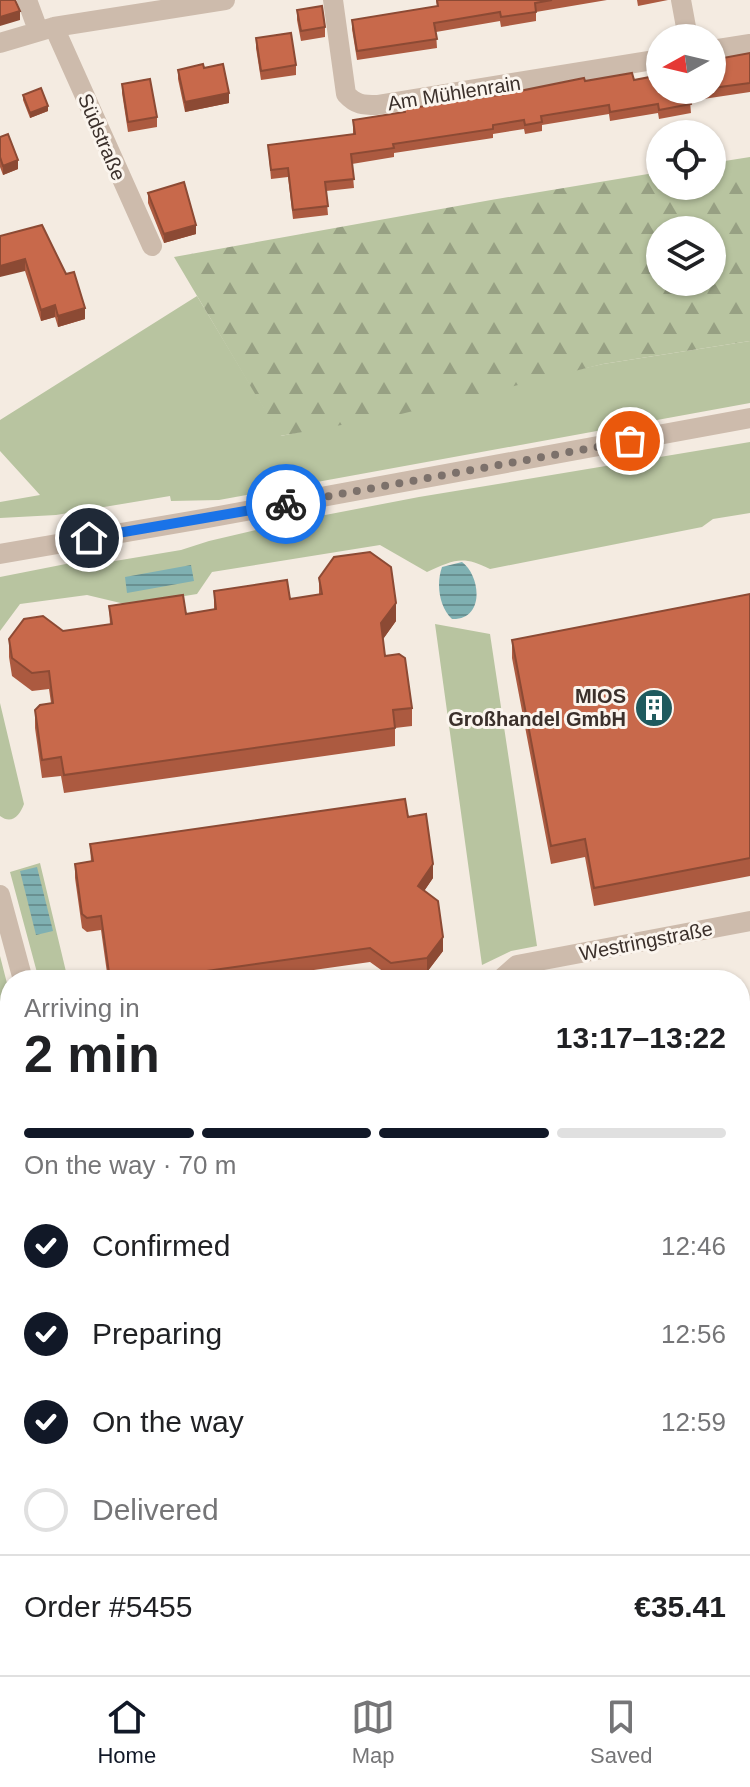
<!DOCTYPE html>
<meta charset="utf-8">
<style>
:root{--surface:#fff;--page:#f6f6f6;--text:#202124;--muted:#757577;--line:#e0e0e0;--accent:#111827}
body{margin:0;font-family:Arial,sans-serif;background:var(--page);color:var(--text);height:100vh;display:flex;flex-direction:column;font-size:30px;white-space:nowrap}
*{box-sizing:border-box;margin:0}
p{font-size:26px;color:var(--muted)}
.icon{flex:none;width:44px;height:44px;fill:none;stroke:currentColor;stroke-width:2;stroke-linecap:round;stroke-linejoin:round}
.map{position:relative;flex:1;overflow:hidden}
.panel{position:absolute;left:0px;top:970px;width:750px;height:706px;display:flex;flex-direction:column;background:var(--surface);border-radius:32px 32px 0 0;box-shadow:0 2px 6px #0004}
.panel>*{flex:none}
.needle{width:52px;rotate:262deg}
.buttons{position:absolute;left:646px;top:24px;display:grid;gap:16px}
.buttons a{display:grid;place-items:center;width:80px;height:80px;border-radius:50%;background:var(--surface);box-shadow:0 2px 6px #0004;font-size:40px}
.pin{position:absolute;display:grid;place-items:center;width:68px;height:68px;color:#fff;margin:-34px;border:4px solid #fff;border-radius:50%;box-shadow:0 2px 8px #0007}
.courier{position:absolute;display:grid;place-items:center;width:80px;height:80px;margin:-40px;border:6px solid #1a73e8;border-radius:50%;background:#fff;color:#222;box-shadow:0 2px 10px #0007}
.headline em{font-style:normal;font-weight:600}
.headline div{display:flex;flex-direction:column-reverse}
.headline{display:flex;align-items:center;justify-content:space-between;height:136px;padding:0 24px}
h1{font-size:52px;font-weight:600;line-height:60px}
.bar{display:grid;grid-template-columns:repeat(4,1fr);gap:12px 8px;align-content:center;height:96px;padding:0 24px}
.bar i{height:10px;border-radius:6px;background:var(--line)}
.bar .selected{background:var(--accent)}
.bar p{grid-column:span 4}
.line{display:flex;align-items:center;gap:20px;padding:0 24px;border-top:2px solid var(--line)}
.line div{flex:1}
ol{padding:0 24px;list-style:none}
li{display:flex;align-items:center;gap:24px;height:88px}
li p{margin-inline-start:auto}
li .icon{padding:8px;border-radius:50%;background:var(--accent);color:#fff;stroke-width:4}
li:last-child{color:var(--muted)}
li i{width:44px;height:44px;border:4px solid var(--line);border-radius:50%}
.dock{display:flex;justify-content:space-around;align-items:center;height:112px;border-top:2px solid var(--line);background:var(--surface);font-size:22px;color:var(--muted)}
.dock a{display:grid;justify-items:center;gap:4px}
.dock .selected{color:var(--accent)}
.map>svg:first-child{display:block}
.green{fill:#b8c4a0}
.forest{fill:url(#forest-firs);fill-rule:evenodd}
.water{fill:url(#water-rules)}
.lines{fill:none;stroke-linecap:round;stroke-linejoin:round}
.service{stroke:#cdbbac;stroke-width:11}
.minor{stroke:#cdbbac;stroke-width:20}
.tertiary{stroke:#cdbbac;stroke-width:20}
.wall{fill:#ac5a40}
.shaded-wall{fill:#8c4a34}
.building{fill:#c8694b;stroke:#8c4a34;stroke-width:2}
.done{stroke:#7c716b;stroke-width:8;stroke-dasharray:0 14.4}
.route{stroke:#1a73e8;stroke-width:10}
.labels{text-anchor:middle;stroke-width:6;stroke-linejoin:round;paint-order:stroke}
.street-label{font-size:20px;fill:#3b302b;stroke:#fbf5ee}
.poi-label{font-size:20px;font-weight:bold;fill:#3b302b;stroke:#fbf5ee;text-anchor:end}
</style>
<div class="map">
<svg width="750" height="1675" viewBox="0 0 750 1675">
<defs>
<pattern id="forest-firs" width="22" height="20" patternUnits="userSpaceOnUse" patternTransform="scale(2)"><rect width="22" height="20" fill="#b8c4a0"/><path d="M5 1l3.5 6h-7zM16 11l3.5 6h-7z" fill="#97a083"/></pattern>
<pattern id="water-rules" width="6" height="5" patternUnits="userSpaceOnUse" patternTransform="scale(2)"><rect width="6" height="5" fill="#7fb0b2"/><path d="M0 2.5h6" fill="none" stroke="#699091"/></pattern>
</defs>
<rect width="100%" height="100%" fill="#f4ebe1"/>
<!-- green -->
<path class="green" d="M197,296l84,140 322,-72 147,-23v62l-531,97 -48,1 -1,-5 -114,19 -56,3v-16l40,-7 -40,-44v-31z
M750,442v71l-37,6 -11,8 -212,42c-28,-14 -36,-9 -63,3l-47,-27 -168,27 -15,22 -68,11 -42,-10 -67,9 -20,27v-54l81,-16 4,5 96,-16 28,-9 85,-20 125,-24z
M435,624l55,10 47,312 -26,5 -29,14z
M0,703l24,101c-4,11 -12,21 -24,12z
M40,863l28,117h-29l-29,-108z
M0,956l10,39v94l-10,5z
M200,1666h95l-10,9h-83z"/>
<!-- forest -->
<path class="forest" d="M750,157v184l-147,23 -206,51 -117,21 -106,-179 317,-57 169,-28v14h52v-23zM660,230h52v52h-52z
M0,1452l10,41v162l-10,3z"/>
<!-- water -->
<path class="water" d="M462,562c19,14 23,58 -10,57 -13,-12 -16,-35 -10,-52z
M191,565l3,16 -67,12 -2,-16z
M37,867l16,64 -17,4 -16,-64z"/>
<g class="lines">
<!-- service -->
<path class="service" d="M299,1675l10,-9"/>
<!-- minor -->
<path class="minor" d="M27,0l11,30
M333,0l13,94c10,11 17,11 31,11l283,-46
M681,0l7,38
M54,27l98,219
M0,43l54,-16 171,-27
M712,50l38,-6
M0,895l23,85
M500,980l17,-15 233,-44
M740,1613l10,3
M187,1666l2,9
M572,1666l2,9"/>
<!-- tertiary -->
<path class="tertiary" d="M0,554l208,-36 542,-100"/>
</g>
<!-- wall -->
<path class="wall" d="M436,0h171l-71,12v9l-35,6 -1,-6 -64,11 1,16 -80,12 -5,-31v-9l85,-14z
M637,0h31l-30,6z
M297,10l28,17v10l-24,4 -4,-21z
M256,38l40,27v10l-35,5 -5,-32z
M750,53v39l-60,9 1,12 -32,6 -1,-6 -48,8 -1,-7 -67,11v6l-17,3 -1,-5 -31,5v4l-99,15v4l-42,7 2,24 -28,3 2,24 -35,4 -5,-42 -17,2 -3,-34 85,-11v-14l232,-39 49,-1 26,10h52v-30z
M204,68l25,35 -44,9 -7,-33v-9z
M122,84l35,33v10l-29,5 -6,-39z
M23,95l25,16 -18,7 -7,-18z
M0,137l18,32 -15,6 -3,-8z
M148,193l48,41 -32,9 -16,-40z
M0,236l85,83 -27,8 -3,-10 -14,4 -16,-50z
M319,578l77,43 -13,18 2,17 27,52v18l-17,2v18l-331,47 -3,-17 -19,2 -7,-50v-18l16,-7 -2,-14 -17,2 -20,-15 -3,-19v-18l101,-14 -1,-19 77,8 28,-4v-19l76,8 29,-4z
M750,594v282l-156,30 -9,-49 -34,7 -39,-206v-18z
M408,817l25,61 -9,13 19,60 -16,21 -36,5 -21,-15 -127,18h-135l-7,-50 -14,2 -5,-4 -7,-50v-14l16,-2 -1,-18z
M444,1667l33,8h-33z"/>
<!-- shaded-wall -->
<path class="shaded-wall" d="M20,11v9l-20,6v-9z
M229,93v10l-44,9v-10z
M48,106v5l-18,7v-5z
M18,160v9l-15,6v-9z
M196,225v9l-32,9v-9z
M25,259v12l-25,6v-11z
M55,305v12l-14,4v-11z
M85,308v11l-27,8v-11z
M396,603v18l-15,21v-19z
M433,864v14l-15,22v-14z
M443,937v14l-16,21v-14z"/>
<!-- building -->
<path class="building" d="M0,0h15l5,11 -20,6z
M437,0h115l-17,3 1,9 -35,5 -1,-5 -66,11 3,16 -80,12 -5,-31 86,-14z
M322,6l3,21 -24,4 -4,-21z
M291,33l5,32 -35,6 -5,-33z
M750,53v30l-38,5v-28z
M203,64l1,4 19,-4 6,29 -44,9 -7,-32z
M632,73l2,7 26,-5v15h41l-13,2 3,12 -32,6 -1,-6 -48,8 -1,-7 -68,11 1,6 -17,3 -1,-5 -31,5v4l-100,15 1,4 -43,6 3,25 -29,3 3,24 -35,4 -5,-42 -17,2 -3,-25 87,-11 -2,-14 52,-8v-3l100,-15 79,-16 1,3z
M150,79l7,38 -29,5 -6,-38z
M41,88l7,18 -18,7 -7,-18z
M8,134l10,26 -15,6 -3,-9v-20z
M184,182l12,43 -32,9 -16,-41z
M42,225l24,49 8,-2 11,36 -27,8 -3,-11 -14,5 -16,-51 -25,7v-30z
M370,552l21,15 5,36 -15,20 4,33 14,-2 6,4 7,50 -19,2 2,18 -331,47 -3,-18 -19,3 -7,-50 5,-5 13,-2 -4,-32 -17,2 -20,-15 -3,-19 15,-20 19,-3 20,15 49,-7 -3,-18 74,-11 3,19 30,-5 -2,-18 73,-11 3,19 32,-5 -3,-16 15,-21z
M750,594v264l-156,30 -9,-49 -34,7 -39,-206z
M405,799l3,18 18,-3 7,50 -15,22 20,15 5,36 -16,21 -36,5 -21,-15 -227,32h-33l-9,-64 -14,2 -5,-4 -7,-50 18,-3 -3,-17z
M446,1666h29l2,9h-25l-8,-8z"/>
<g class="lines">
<!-- done -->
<path class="done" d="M286,504l344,-63"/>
<!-- route -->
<path class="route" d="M89,538l197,-34"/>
</g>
<!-- icons -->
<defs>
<g id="building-disc" transform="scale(2)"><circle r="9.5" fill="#1f5a5e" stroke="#fbf5ee"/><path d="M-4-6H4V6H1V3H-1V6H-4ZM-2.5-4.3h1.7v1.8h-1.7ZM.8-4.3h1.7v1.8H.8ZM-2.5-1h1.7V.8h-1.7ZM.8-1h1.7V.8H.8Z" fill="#fff"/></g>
</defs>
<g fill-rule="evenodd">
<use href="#building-disc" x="654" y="708"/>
</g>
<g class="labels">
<!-- street labels -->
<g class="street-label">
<text transform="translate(454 93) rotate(-9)" y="7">Am Mühlenrain</text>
<text transform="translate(102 137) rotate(67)" y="7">Südstraße</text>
<text transform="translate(646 941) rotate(-11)" y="7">Westringstraße</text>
</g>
<!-- poi labels -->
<g class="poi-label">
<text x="626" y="703">MIOS<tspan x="626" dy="23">Großhandel GmbH</tspan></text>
</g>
</g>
</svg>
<div class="buttons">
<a><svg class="needle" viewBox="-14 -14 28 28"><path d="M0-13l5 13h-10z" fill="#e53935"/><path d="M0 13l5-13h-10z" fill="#757577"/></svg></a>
<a><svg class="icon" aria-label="locate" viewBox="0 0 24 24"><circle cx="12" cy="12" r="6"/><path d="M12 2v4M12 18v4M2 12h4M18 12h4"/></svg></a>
<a><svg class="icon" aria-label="layers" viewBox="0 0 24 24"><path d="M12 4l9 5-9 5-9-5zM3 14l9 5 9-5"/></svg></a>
</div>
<div class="pin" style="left:630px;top:441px;background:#ea580c"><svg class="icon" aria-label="bag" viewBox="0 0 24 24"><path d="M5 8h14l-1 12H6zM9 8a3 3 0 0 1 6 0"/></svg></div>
<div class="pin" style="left:89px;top:538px;background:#1f2937"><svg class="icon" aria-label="home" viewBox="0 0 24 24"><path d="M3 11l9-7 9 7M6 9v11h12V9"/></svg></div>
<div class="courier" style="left:286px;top:504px"><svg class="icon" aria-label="bike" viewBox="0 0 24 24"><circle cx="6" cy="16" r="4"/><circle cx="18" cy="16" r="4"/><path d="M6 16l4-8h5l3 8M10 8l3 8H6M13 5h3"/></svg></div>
<section class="panel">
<div class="headline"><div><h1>2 min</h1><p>Arriving in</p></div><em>13:17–13:22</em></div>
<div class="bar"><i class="selected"></i><i class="selected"></i><i class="selected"></i><i></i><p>On the way · 70 m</p></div>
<ol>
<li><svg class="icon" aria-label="check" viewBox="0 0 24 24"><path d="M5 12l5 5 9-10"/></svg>Confirmed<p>12:46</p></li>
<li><svg class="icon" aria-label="check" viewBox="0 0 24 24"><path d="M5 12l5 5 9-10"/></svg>Preparing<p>12:56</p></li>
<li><svg class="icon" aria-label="check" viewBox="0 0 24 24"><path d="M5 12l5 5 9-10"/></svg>On the way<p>12:59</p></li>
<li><i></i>Delivered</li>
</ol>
<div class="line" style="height:104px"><div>Order #5455</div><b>€35.41</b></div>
</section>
</div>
<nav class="dock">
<a class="selected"><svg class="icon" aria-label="home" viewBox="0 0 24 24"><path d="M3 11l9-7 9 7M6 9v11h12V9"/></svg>Home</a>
<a><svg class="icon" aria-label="map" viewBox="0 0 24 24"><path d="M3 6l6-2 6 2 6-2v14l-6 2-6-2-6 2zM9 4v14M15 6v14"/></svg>Map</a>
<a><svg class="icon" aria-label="saved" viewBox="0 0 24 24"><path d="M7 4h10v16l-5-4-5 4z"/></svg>Saved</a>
</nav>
